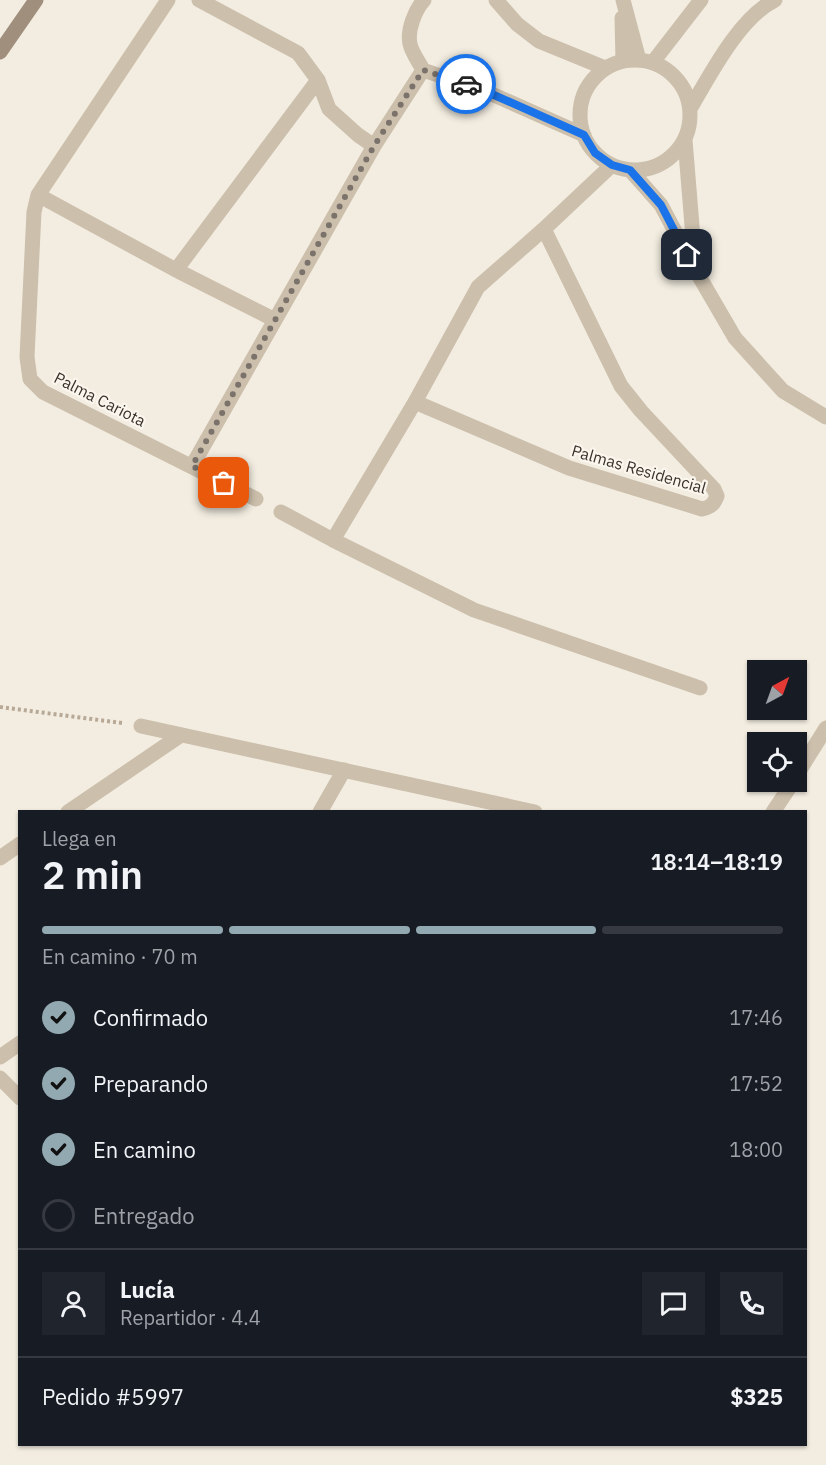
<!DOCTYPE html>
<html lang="es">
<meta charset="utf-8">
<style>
:root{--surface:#171b24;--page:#20242c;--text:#f1f3f6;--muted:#9ea1a6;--line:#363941;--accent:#93a9b1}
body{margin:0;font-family:"IBM Plex Sans",sans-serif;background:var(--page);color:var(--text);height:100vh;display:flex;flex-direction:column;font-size:22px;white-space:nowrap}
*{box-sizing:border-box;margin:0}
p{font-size:20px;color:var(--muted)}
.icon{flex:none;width:33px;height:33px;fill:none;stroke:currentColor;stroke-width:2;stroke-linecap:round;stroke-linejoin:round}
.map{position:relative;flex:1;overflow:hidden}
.details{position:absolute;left:18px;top:810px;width:789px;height:636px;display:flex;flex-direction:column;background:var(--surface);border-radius:0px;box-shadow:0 2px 4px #0004}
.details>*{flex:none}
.needle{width:39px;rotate:41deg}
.fabs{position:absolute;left:747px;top:660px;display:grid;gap:12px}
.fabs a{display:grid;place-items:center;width:60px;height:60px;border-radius:0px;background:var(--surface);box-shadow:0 2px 4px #0004;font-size:30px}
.pin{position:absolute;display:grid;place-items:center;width:51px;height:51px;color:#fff;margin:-26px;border-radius:12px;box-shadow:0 3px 9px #0006}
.courier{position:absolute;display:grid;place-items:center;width:60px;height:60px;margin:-30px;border:4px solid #1a73e8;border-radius:50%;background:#fff;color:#222;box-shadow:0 2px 8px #0007}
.head em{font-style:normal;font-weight:600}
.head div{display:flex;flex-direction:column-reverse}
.head{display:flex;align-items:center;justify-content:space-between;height:102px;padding:0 24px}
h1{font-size:39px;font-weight:600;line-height:45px}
.bar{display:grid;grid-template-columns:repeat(4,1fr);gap:9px 6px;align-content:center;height:72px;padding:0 24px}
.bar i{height:8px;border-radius:4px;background:var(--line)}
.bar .current{background:var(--accent)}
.bar p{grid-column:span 4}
.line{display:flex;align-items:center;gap:15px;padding:0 24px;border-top:2px solid var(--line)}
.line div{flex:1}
.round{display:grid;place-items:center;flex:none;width:63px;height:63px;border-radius:0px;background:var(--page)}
ol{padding:0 24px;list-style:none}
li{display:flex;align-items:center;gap:18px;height:66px}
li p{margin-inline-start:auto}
li .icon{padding:6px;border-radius:50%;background:var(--accent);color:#111;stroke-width:4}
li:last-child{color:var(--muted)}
li i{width:33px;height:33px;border:3px solid var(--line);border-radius:50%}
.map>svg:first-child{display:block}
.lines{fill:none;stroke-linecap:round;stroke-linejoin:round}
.path{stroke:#b8a996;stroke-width:4;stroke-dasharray:3 3;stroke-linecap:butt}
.lane{stroke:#ccbfac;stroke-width:15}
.street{stroke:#ccbfac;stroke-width:15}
.secondary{stroke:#a08f7d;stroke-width:15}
.done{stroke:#7b736b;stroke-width:6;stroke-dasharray:0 10.8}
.route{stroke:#1a73e8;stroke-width:8}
.labels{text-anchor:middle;stroke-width:4.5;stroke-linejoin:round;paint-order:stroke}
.street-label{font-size:16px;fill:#3a322b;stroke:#faf6ee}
</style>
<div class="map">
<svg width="826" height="1465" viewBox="0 0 826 1465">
<rect width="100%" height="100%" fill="#f3ede1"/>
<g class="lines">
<!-- path -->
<path class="path" d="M0,707l122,16"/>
<!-- lane -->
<path class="lane" d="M68,812l113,-77
M320,812l24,-42
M0,858l20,-14
M0,1057l20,-14
M0,1078l20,20"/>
<!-- street -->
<path class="street" d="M168,0l-130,195 -4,17 -7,145 3,22 13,13 213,107
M199,0l99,53 20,27 11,29 29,26 16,11
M424,0c-9,10 -17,30 -14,44 2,9 9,18 13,26l62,21 99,44
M496,0l21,24 22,17 66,27
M623,0l16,60
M622,18l1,43
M580 115a55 55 0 1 1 110 0a55 55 0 1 1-110 0Z
M653,62l48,-62
M690,109c20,-34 49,-91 85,-109
M685,140l10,122
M630,170l31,35 35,66 39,67 48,53 43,26
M38,195l138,75 99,50
M176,270l142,-190
M415,402l154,66 133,41c9,-2 12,-5 15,-13l-3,-7 -73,-78 -20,-25 -77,-157
M192,466l182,-320 49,-76
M281,512l52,28 141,70 226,78
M333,540l82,-138 63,-115 66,-58 68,-64
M141,726l394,86
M796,776l30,-48
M773,812l20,-30"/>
<!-- secondary -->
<path class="secondary" d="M0,52l36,-52"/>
</g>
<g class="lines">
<!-- done -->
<path class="done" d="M224,483l-32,-17 182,-320 49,-76 43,14"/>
<!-- route -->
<path class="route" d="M466,84l19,7 99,44 11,18 17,12 18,5 31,35 26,50"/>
</g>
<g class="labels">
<!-- street labels -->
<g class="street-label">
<text transform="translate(100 399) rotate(27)" y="6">Palma Cariota</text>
<text transform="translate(639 469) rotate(16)" y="6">Palmas Residencial</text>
</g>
</g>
</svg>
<div class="fabs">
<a><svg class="needle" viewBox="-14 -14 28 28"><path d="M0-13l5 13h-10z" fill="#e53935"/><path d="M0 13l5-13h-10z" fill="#9ea1a6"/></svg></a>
<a><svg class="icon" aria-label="locate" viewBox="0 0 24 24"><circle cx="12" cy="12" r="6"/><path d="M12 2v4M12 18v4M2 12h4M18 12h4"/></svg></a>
</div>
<div class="pin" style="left:224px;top:483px;background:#ea580c"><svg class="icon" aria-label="bag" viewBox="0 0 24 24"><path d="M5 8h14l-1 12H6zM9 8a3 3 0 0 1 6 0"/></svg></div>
<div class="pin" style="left:687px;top:255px;background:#1f2937"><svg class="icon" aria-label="home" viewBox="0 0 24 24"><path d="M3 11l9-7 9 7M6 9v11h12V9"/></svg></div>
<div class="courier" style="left:466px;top:84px"><svg class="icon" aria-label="car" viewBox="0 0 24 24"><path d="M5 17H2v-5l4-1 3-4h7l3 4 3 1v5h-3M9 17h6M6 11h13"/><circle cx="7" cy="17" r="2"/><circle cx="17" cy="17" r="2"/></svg></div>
<section class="details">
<div class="head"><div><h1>2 min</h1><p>Llega en</p></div><em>18:14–18:19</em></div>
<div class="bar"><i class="current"></i><i class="current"></i><i class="current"></i><i></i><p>En camino · 70 m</p></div>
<ol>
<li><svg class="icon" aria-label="check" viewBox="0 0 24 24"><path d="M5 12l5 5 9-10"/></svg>Confirmado<p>17:46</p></li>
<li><svg class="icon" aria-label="check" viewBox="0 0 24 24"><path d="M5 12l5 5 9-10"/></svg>Preparando<p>17:52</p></li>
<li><svg class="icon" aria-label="check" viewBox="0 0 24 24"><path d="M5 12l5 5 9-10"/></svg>En camino<p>18:00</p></li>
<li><i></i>Entregado</li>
</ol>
<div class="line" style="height:108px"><a class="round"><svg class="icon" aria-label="person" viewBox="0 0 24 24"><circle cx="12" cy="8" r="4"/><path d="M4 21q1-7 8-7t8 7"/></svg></a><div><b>Lucía</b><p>Repartidor · 4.4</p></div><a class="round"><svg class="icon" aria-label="chat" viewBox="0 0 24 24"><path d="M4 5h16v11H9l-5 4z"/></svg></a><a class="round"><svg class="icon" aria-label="phone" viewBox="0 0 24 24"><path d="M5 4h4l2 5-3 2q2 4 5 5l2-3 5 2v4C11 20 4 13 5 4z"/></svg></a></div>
<div class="line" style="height:78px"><div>Pedido #5997</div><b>$325</b></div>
</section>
</div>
